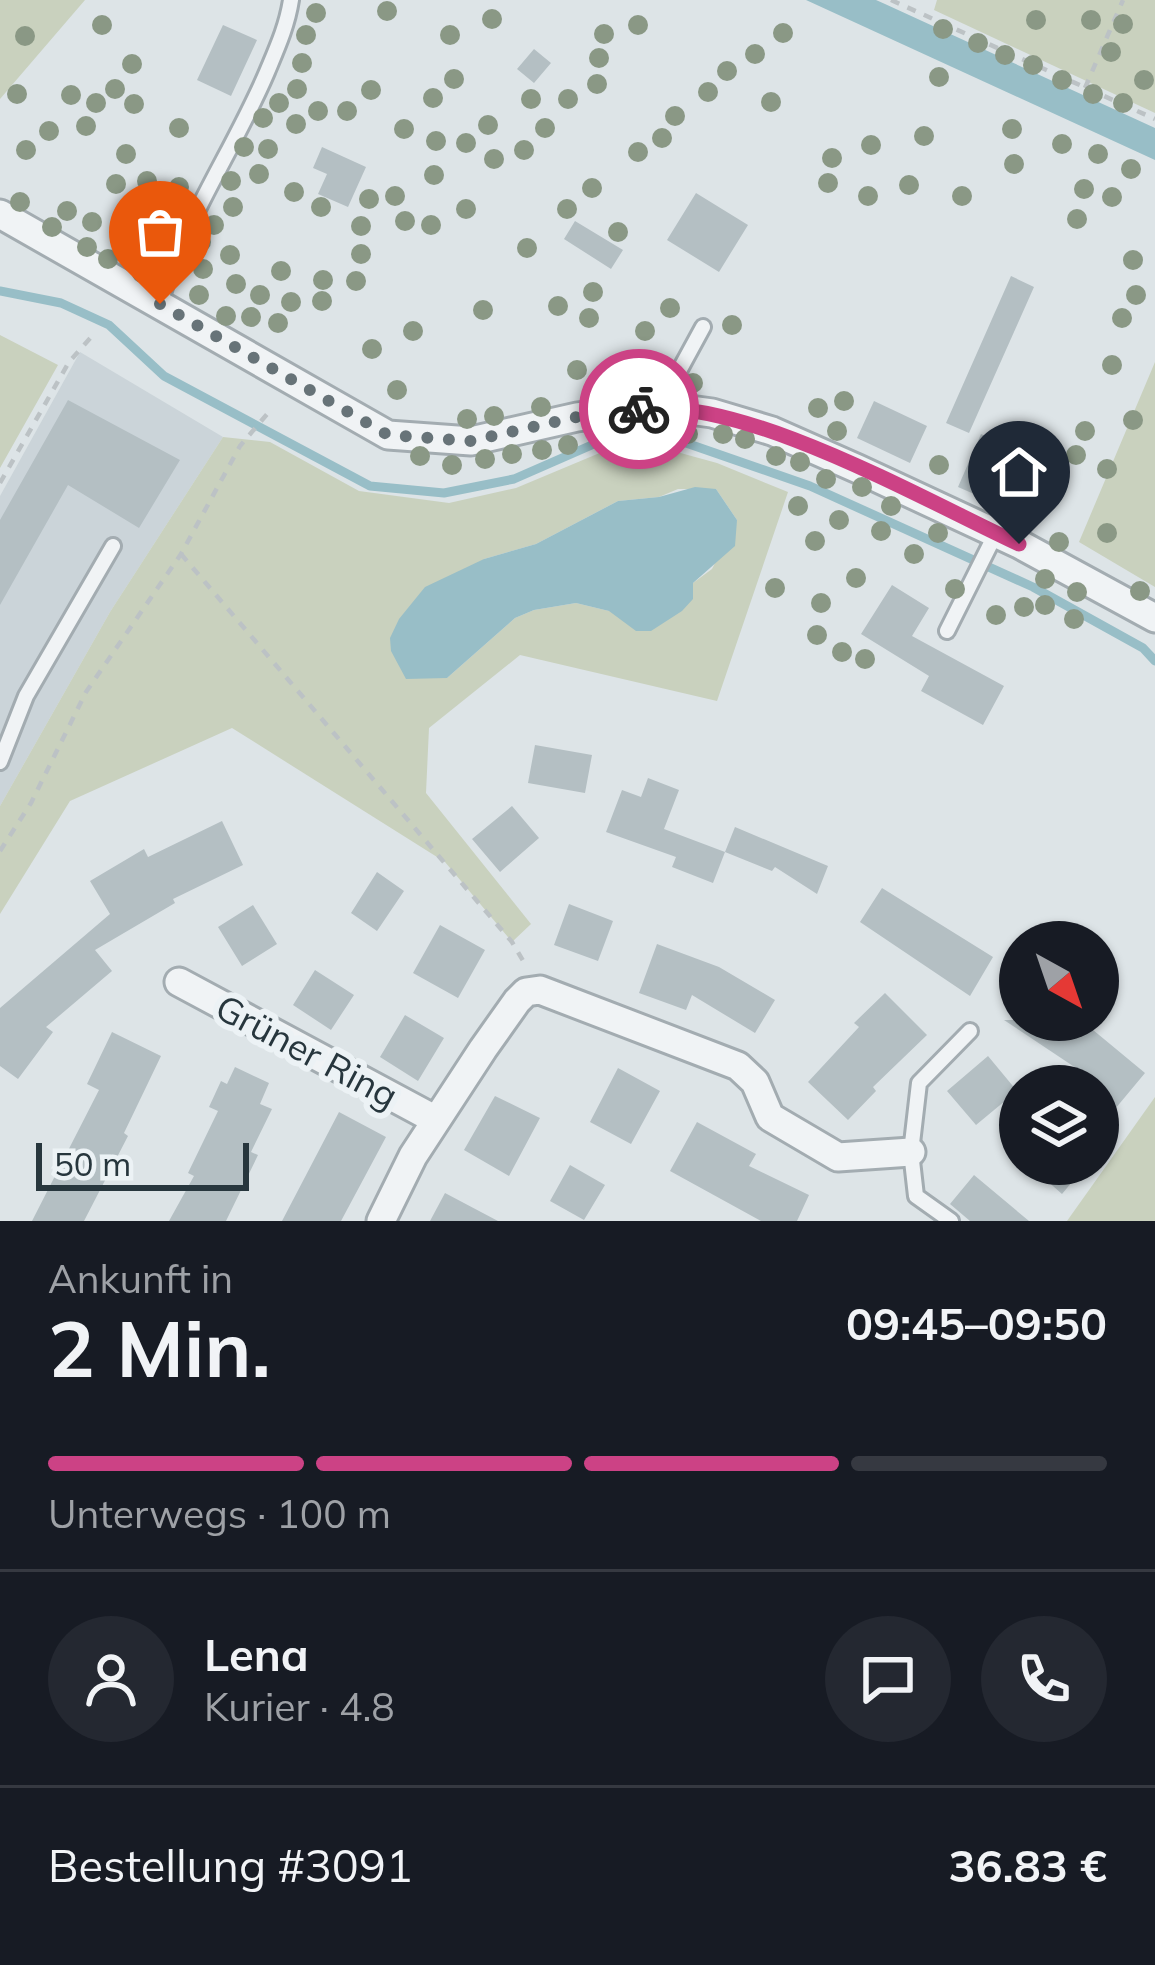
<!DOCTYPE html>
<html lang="de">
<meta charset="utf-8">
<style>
:root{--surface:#171b24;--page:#242831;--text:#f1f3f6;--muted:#9ea1a6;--line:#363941;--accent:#cc4285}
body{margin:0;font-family:Mulish,sans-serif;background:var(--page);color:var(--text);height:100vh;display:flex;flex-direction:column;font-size:45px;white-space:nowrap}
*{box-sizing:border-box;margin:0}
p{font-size:39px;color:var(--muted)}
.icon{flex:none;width:66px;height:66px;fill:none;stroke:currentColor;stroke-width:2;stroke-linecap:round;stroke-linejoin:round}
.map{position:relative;height:1221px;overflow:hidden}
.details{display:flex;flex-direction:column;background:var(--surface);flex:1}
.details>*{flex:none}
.needle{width:78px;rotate:140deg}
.buttons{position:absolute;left:999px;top:921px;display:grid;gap:24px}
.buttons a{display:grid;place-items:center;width:120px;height:120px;border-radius:50%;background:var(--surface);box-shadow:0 3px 9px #0004;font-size:60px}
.scale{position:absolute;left:36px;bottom:30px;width:213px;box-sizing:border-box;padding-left:12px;border:6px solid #27363d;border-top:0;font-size:33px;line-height:42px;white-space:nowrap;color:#27363d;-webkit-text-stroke:9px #ecf2f5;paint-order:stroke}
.pin{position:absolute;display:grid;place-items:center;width:102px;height:102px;color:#fff;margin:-123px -51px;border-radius:50% 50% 50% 0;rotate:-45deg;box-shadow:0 0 12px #0007}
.pin .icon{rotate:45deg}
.courier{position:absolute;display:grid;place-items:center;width:120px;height:120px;margin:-60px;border:9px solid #cc4285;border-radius:50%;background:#fff;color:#222;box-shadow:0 3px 15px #0007}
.headline em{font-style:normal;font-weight:700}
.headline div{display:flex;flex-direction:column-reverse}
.headline{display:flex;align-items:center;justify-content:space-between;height:204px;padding:0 48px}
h1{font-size:78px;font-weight:700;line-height:90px}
.bar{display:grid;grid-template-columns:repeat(4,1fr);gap:18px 12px;align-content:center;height:144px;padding:0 48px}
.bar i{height:15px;border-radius:9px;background:var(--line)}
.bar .current{background:var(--accent)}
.bar p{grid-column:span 4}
.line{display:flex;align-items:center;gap:30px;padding:0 48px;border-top:3px solid var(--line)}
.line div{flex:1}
.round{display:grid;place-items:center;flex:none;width:126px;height:126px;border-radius:63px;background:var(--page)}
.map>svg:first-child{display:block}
.built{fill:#cbd4d9}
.green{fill:#c9d1be;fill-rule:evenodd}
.water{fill:#98bec7}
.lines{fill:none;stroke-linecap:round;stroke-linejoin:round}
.stream{stroke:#98bec7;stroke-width:9}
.building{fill:#b4bfc3}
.service-casing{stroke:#a3acb1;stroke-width:20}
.minor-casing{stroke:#a3acb1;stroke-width:33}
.path{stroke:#bcc2c5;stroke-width:4.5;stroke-dasharray:9 9;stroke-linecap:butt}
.service{stroke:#f0f3f5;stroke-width:14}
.minor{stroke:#f0f3f5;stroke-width:27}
.tree{fill:#8a9885}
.done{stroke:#677378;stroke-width:12;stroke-dasharray:0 21.6}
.route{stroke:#cc4285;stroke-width:15}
.labels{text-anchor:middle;stroke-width:12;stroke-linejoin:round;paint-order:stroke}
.street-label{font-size:36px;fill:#27363d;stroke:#ecf2f5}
</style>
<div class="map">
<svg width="1155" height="1221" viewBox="0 0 1155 1221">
<rect width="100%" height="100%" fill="#dde4e7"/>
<!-- built -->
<path class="built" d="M80,352l143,85 -113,175 -110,194v-310z"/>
<!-- green -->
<path class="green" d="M0,0h85l-85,99z
M937,0h218v113l-221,-103z
M0,335l58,30 -58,103z
M1155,362v225l-76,-45z
M223,437l47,5 89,49 90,12 67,-15 98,-41 41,-1 62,17 71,29 -71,209 -197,-46 -91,73 -3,65 105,131 -19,18 -67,-80 -213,-134 -162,73 -70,113v-108l110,-194zM678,489h38l21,31 -25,49 -19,14 -84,28 -33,-8 -42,7 -19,8 -68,60 37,-119 52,-15 82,-43 41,-4z
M1155,1097v124h-88z"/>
<!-- water -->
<path class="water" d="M806,0h70l9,4 270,124v32z
M695,487l21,2 21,31 -2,26 -42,37v16l-11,12 -31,20h-15l-27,-20 -33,-8 -42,7 -19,8 -68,60 -41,1 -15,-28 -1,-13 9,-19 26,-32 59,-28 52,-15 82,-43 41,-4z"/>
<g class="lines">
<!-- stream -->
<path class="stream" d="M0,291l61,12 48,22 55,51 206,110 74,7 70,-14 96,-42 53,-2 147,51 223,101 110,61 12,13"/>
</g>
<!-- building -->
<path class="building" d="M223,25l34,15 -26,56 -34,-16z
M534,49l17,14 -17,20 -17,-14z
M322,147l44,20 -18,40 -30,-13 9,-20 -14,-6z
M696,193l52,32 -29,47 -52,-32z
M575,221l48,29 -12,19 -47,-30z
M1011,276l23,11 -65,146 -23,-10z
M68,400l112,60 -41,68 -71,-43 -68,120v-85z
M874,401l53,25 -17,37 -53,-25z
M981,434l48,23 -23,51 -48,-21z
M892,585l37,23 -17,28 92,50 -21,39 -62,-34 8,-15 -68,-42z
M535,745l57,10 -7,38 -57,-10z
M648,778l31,12 -15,39 61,23 -12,31 -41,-16 4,-10 -70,-25 16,-42 19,7z
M512,806l27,32 -39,34 -28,-33z
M222,821l21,44 -70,34 2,4 -80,47 17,21 -66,56 7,5 -35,47 -18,-13v-58l110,-94 -20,-33 54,-32 4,8z
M735,827l93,39 -11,28 -42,-27 -3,4 -47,-19z
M377,872l27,19 -27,40 -26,-18z
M882,888l111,69 -23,39 -110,-74z
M569,904l44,17 -15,40 -44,-16z
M253,905l24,39 -35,22 -24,-39z
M440,925l45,25 -27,48 -45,-25z
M657,944l62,23 56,33 -20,33 -63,-38 -6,15 -47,-17z
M315,970l39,25 -23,35 -38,-25z
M885,993l42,42 -54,52 3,4 -28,29 -40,-38 51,-55 -5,-4z
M405,1015l39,23 -26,43 -38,-24z
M1004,1020h77l64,53 -30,36 -17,-14v-9h-10l-13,-11 4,-5z
M112,1032l49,24 -37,77 4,3 -44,85h-52l67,-131 -12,-6z
M988,1056l29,35 -41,34 -29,-34z
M235,1067l34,16 -9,21 12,5 -21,43 7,3 -32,66h-57l25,-45 -6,-3 30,-62 -9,-4 12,-26 6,3z
M618,1068l42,23 -29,53 -41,-22z
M495,1096l45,22 -31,58 -45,-26z
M339,1112l47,25 -45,84h-59z
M697,1122l59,32 -7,12 60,29 -12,26h-36l-91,-50z
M1028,1164h59l-25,30z
M570,1165l35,20 -21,35 -34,-19z
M974,1175l55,46h-59l-20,-17z
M445,1193l53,28h-68z"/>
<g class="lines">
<!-- service casing -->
<g class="service-casing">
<path id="service" d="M160,304c22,-81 74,-154 107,-232 10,-24 20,-46 24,-72
M660,406l43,-79
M947,631l49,-98
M0,762l26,-66 87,-150
M951,1221l-35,-25 -5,-44 8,-69 51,-52"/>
</g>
<!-- minor casing -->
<g class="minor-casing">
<path id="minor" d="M0,214l388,221 83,6 106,-24 83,-11 52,7 60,18 86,38 161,75 136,74
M179,982l257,138
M381,1221l32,-65 70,-107 34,-48 9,-9 14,-2 198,76 17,16 15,35 68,40 73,-5"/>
</g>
<!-- path -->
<path class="path" d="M891,0l264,119
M1085,88l38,-88
M0,483l69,-121 24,-27
M181,554l331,388 13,22
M0,851l31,-48 55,-111 95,-138 59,-108 28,-33"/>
<!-- service -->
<use href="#service" class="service"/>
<!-- minor -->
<use href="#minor" class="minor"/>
</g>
<!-- trees -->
<g class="tree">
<circle cx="387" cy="11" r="10"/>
<circle cx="316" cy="13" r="10"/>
<circle cx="492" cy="19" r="10"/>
<circle cx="1036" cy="20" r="10"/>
<circle cx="1091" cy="20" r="10"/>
<circle cx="1123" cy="24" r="10"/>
<circle cx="102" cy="25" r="10"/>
<circle cx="638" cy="25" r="10"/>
<circle cx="943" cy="29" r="10"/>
<circle cx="783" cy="33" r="10"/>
<circle cx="604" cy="34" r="10"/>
<circle cx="306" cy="35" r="10"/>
<circle cx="450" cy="35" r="10"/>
<circle cx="25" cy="36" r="10"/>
<circle cx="978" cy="43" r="10"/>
<circle cx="1111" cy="52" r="10"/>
<circle cx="755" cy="54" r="10"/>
<circle cx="1005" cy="55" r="10"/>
<circle cx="599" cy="58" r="10"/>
<circle cx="302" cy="63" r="10"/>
<circle cx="132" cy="64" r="10"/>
<circle cx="1033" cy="65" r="10"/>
<circle cx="727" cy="71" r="10"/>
<circle cx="939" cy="77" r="10"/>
<circle cx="454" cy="79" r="10"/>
<circle cx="1062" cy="80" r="10"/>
<circle cx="1144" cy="80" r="10"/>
<circle cx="597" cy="84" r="10"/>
<circle cx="115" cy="89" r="10"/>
<circle cx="297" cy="89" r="10"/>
<circle cx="371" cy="90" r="10"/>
<circle cx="708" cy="92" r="10"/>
<circle cx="17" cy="94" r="10"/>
<circle cx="1093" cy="94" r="10"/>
<circle cx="71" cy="95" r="10"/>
<circle cx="433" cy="98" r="10"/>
<circle cx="531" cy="99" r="10"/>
<circle cx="568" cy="99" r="10"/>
<circle cx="771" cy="102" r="10"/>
<circle cx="96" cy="103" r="10"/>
<circle cx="279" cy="103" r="10"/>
<circle cx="1123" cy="103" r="10"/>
<circle cx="134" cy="104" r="10"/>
<circle cx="318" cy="111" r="10"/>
<circle cx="347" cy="111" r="10"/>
<circle cx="675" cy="116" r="10"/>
<circle cx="263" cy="118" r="10"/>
<circle cx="296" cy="124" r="10"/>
<circle cx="488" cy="125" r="10"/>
<circle cx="86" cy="126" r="10"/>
<circle cx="179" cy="128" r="10"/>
<circle cx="545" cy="128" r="10"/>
<circle cx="404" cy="129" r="10"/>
<circle cx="1012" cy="129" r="10"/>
<circle cx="49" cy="131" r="10"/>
<circle cx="924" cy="136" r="10"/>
<circle cx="662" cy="138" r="10"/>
<circle cx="436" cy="141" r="10"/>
<circle cx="466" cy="143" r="10"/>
<circle cx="1062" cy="144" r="10"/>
<circle cx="871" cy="145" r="10"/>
<circle cx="244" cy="147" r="10"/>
<circle cx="268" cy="149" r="10"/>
<circle cx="26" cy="150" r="10"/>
<circle cx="524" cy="150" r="10"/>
<circle cx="638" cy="152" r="10"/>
<circle cx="126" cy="154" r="10"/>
<circle cx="1098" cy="154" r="10"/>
<circle cx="832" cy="158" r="10"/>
<circle cx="494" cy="159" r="10"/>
<circle cx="1014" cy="164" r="10"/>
<circle cx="1131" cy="169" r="10"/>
<circle cx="259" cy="174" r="10"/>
<circle cx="434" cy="175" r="10"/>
<circle cx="147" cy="181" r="10"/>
<circle cx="231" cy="181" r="10"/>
<circle cx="828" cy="183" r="10"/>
<circle cx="116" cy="184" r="10"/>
<circle cx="909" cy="185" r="10"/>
<circle cx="179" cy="187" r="10"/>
<circle cx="592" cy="188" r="10"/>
<circle cx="1084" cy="189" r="10"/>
<circle cx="294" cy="192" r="10"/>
<circle cx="395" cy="196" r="10"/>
<circle cx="868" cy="196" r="10"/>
<circle cx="962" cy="196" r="10"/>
<circle cx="1112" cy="197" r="10"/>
<circle cx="369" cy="199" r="10"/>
<circle cx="20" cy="202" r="10"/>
<circle cx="151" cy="205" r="10"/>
<circle cx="233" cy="207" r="10"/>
<circle cx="321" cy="207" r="10"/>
<circle cx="466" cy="209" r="10"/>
<circle cx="567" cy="209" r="10"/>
<circle cx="67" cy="211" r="10"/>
<circle cx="1077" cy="219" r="10"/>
<circle cx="405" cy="221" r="10"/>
<circle cx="92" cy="222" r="10"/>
<circle cx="214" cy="225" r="10"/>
<circle cx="431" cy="225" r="10"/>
<circle cx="361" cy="226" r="10"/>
<circle cx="52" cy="227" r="10"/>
<circle cx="166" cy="227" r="10"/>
<circle cx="136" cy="231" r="10"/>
<circle cx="618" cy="232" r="10"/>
<circle cx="201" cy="242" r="10"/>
<circle cx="87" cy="247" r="10"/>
<circle cx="157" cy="247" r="10"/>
<circle cx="527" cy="248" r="10"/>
<circle cx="361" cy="254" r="10"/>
<circle cx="230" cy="255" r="10"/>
<circle cx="108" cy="259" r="10"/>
<circle cx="1133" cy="260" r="10"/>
<circle cx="203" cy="269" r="10"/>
<circle cx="281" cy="271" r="10"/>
<circle cx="142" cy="273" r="10"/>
<circle cx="323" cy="280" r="10"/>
<circle cx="356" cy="281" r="10"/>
<circle cx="236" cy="284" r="10"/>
<circle cx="593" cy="292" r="10"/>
<circle cx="199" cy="295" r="10"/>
<circle cx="260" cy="295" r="10"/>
<circle cx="1136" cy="295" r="10"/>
<circle cx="322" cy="301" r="10"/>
<circle cx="291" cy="302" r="10"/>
<circle cx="558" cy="306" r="10"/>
<circle cx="670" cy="308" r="10"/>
<circle cx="483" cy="310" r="10"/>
<circle cx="226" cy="316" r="10"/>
<circle cx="251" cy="317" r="10"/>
<circle cx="589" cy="318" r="10"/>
<circle cx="1122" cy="318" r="10"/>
<circle cx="278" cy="323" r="10"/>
<circle cx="732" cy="325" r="10"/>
<circle cx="413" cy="331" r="10"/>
<circle cx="645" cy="331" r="10"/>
<circle cx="372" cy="349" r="10"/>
<circle cx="1112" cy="365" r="10"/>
<circle cx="577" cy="370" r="10"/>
<circle cx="619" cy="381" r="10"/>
<circle cx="693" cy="383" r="10"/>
<circle cx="397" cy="390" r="10"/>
<circle cx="844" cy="401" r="10"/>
<circle cx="541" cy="407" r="10"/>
<circle cx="818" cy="408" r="10"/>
<circle cx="494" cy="416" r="10"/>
<circle cx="467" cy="419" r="10"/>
<circle cx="1133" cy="420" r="10"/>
<circle cx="628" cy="426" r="10"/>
<circle cx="659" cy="428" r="10"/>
<circle cx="837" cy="431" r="10"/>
<circle cx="1085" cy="431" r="10"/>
<circle cx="601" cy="433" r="10"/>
<circle cx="688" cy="434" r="10"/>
<circle cx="723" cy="434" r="10"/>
<circle cx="745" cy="439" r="10"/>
<circle cx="568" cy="445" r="10"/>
<circle cx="542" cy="450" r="10"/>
<circle cx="512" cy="454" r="10"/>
<circle cx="1076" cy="455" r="10"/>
<circle cx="420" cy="456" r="10"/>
<circle cx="776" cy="456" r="10"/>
<circle cx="485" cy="459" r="10"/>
<circle cx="800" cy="462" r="10"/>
<circle cx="452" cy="465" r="10"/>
<circle cx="939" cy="465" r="10"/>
<circle cx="1107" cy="469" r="10"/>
<circle cx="826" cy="479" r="10"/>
<circle cx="862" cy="487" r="10"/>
<circle cx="798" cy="506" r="10"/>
<circle cx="891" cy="506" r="10"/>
<circle cx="839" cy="520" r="10"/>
<circle cx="881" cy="531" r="10"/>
<circle cx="938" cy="533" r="10"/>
<circle cx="1107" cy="533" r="10"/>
<circle cx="815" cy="541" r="10"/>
<circle cx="1059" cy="542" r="10"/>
<circle cx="914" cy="554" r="10"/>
<circle cx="856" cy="578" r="10"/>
<circle cx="1045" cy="579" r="10"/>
<circle cx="775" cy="588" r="10"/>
<circle cx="955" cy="589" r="10"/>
<circle cx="1140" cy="591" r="10"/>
<circle cx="1077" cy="592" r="10"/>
<circle cx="821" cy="603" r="10"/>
<circle cx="1045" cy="605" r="10"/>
<circle cx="1024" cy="607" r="10"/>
<circle cx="996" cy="615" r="10"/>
<circle cx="1074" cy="619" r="10"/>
<circle cx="817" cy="635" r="10"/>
<circle cx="842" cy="652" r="10"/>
<circle cx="865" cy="659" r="10"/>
</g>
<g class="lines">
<!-- done -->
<path class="done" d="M160,304l228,131 83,6 106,-24 62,-8"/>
<!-- route -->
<path class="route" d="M639,409c104,-13 283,90 380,135"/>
</g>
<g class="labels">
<!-- street labels -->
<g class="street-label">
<text transform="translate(307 1051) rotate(28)" y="13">Grüner Ring</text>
</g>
</g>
</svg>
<div class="buttons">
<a><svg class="needle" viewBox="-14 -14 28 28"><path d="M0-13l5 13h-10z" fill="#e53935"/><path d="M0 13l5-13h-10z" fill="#9ea1a6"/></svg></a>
<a><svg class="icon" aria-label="layers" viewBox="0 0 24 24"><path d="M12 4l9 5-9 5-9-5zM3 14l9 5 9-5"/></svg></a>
</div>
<div class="scale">50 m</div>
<div class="pin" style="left:160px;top:304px;background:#ea580c"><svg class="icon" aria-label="bag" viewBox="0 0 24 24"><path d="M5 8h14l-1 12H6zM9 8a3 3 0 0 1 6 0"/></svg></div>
<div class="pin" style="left:1019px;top:544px;background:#1f2937"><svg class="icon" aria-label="home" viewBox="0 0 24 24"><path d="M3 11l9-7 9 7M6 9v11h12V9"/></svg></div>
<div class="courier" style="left:639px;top:409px"><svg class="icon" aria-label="bike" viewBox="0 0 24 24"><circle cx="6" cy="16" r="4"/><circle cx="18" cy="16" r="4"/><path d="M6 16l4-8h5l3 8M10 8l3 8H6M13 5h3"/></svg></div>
</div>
<section class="details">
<div class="headline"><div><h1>2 Min.</h1><p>Ankunft in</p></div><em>09:45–09:50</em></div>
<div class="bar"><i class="current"></i><i class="current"></i><i class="current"></i><i></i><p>Unterwegs · 100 m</p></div>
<div class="line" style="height:216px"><a class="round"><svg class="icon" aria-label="person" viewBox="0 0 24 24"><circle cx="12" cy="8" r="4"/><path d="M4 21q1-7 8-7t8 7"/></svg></a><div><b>Lena</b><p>Kurier · 4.8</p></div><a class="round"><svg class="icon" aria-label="chat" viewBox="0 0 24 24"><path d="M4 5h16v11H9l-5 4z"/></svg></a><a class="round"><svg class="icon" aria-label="phone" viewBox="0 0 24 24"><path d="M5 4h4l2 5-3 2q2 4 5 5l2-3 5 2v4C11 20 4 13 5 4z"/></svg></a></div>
<div class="line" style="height:156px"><div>Bestellung #3091</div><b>36.83 €</b></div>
</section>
